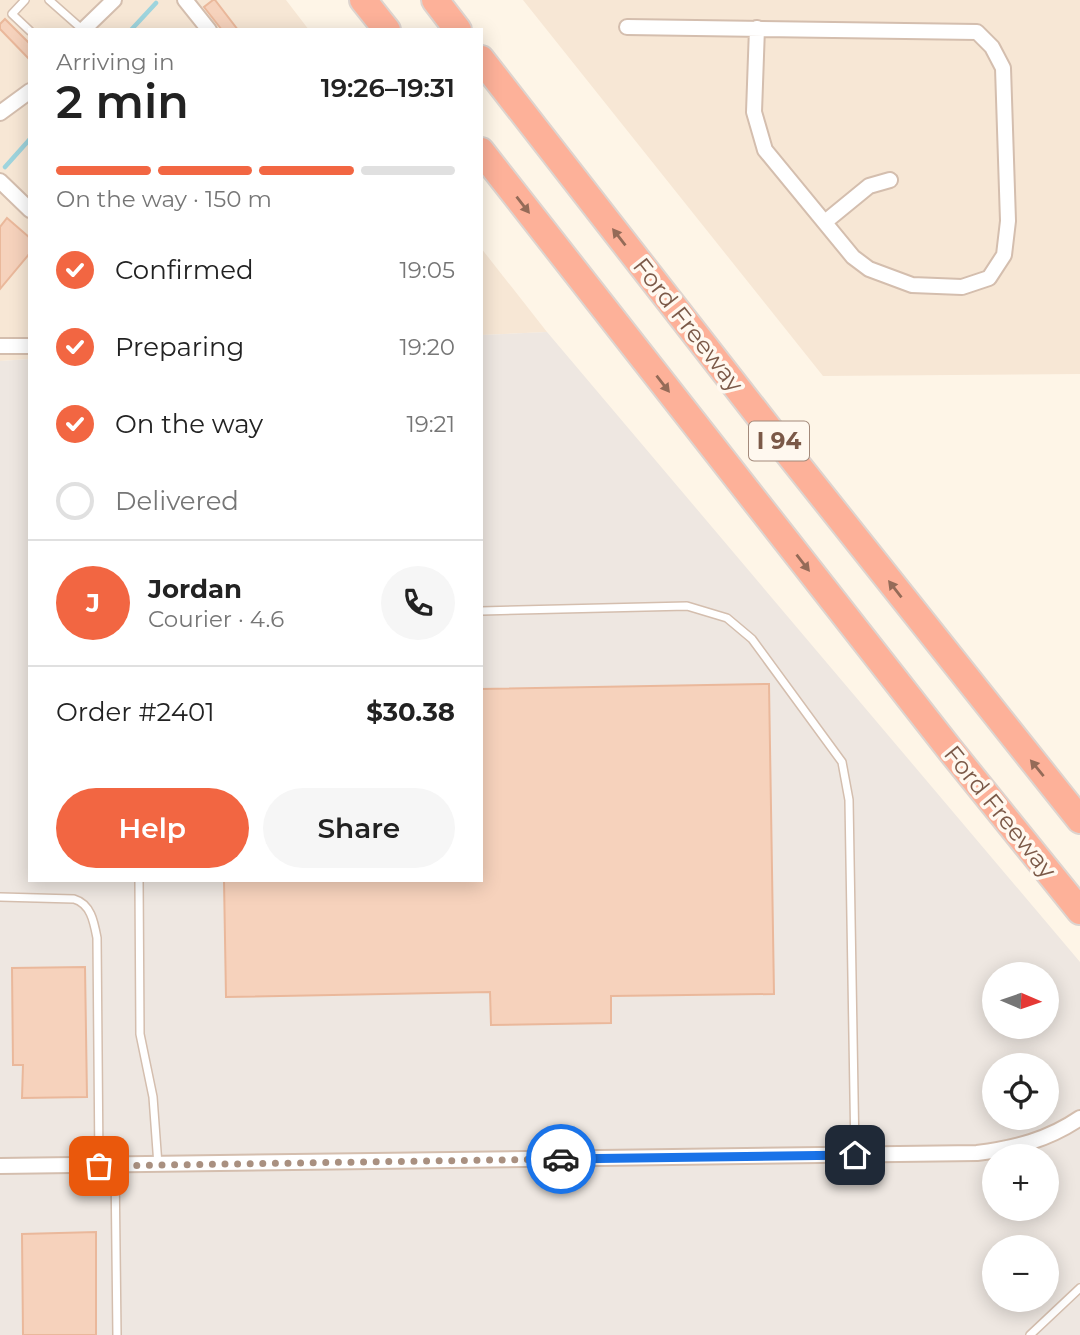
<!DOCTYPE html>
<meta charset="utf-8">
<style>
:root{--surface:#fff;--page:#f6f6f6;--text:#222;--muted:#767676;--line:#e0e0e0;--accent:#f26642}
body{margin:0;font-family:Montserrat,sans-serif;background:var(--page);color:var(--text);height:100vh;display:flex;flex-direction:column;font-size:26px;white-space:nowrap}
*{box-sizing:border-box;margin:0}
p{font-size:23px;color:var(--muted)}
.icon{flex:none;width:38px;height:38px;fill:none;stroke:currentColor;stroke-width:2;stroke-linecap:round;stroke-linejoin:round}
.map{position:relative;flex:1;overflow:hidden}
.panel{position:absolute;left:28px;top:28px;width:455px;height:854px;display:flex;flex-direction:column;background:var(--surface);border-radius:0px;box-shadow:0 4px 18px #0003}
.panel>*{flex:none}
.needle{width:46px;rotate:92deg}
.fabs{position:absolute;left:982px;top:962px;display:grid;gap:14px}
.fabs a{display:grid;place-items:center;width:77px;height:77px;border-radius:50%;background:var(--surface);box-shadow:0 4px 18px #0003;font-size:35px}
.pin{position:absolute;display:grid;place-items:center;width:60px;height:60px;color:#fff;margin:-30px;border-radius:14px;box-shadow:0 4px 10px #0006}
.courier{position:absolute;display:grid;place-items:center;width:70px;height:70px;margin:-35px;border:5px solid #1a73e8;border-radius:50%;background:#fff;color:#222;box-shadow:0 2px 9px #0007}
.headline em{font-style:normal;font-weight:600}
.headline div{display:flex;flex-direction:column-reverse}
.headline{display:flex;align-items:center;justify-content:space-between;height:119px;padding:0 28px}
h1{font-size:46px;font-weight:600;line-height:52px}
.bar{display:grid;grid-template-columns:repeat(4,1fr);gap:10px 7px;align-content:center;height:84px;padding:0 28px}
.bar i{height:9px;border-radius:5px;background:var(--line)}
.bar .active{background:var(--accent)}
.bar p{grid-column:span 4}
.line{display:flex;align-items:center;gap:18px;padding:0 28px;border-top:2px solid var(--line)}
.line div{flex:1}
.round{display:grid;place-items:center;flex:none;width:74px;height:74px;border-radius:37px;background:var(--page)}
ol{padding:0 28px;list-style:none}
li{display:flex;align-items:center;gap:21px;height:77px}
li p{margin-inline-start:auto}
li .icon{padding:7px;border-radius:50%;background:var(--accent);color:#fff;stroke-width:4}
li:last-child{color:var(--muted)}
li i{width:38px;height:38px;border:4px solid var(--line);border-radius:50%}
.action{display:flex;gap:14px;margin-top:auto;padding:14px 28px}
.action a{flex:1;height:80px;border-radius:42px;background:var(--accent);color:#fff;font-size:28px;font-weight:600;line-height:80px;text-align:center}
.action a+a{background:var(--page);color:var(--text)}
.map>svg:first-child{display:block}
.residential{fill:#f7e7d5}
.industrial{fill:#eee7e1;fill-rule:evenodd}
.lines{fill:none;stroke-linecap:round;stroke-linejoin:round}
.stream{stroke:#9ed4dd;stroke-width:4.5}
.building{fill:#f6d2bc;stroke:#eab89b;stroke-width:2}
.service-casing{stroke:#d4beae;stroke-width:10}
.minor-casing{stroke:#d4beae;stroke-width:18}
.motorway-casing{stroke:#ddd4cf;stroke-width:30}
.service{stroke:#fff;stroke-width:7}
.minor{stroke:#fff;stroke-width:14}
.motorway{stroke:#fdb199;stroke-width:26}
.oneway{fill:#956b58}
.done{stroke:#a99080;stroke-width:7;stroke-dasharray:0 12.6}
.route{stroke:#1a73e8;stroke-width:9}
.labels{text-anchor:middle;stroke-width:7;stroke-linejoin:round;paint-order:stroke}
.shield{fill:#fff8ef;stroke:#a3897a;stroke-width:2}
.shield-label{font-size:23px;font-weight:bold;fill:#7b5948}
.street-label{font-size:24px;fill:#7b5948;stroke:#fff8ef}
</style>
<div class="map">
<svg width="1080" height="1335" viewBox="0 0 1080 1335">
<rect width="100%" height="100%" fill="#fef5e7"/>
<!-- residential -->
<path class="residential" d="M0,0h286l23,30h-279v329l-30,2z
M523,0h557v374l-257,2z
M481,248l66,84 -66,3z"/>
<!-- industrial -->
<path class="industrial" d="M547,332l533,630v373h-1080v-974l30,-2v521h451v-545zM994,975h52v52h-52zM994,1066h52v52h-52zM994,1157h52v52h-52zM994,1248h52v52h-52z"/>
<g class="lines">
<!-- stream -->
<path class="stream" d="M131,30l25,-27
M5,167l25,-28"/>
</g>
<!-- building -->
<path class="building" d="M213,0h2l23,30h-16l-18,-23z
M5,19l25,25v16l-30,-31v-5z
M7,218l23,20v15l-30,36v-62z
M769,684l5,310 -163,2v27l-120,2 -1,-33 -264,5 -2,-117h257v-191z
M85,967l2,130 -65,1 1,-33h-10l-1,-97z
M96,1232v103h-73l-1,-101z"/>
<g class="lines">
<!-- service casing -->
<g class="service-casing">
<path id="service" d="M25,0l-13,14 18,17
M49,0l34,30
M481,611l206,-5 40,12 25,21 90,123 7,38 6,354
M139,880l1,154 13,63 5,68
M0,897l74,2c17,5 20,23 23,39l2,227
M115,1165l2,170
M1030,1335l50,-47"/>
</g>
<!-- minor casing -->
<g class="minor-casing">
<path id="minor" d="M185,0l24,30
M627,27l350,5 15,15 11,21 5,153 -4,34 -15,23 -27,9 -50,-2 -43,-16 -16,-12 -88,-107 -11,-38 3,-84
M83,30l31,-30
M0,113l30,-22
M0,181l30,29
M825,222l44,-36 21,-6
M0,346h30
M0,1166l977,-13c38,-5 71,-13 103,-35"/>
</g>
<!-- motorway casing -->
<g class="motorway-casing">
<path id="motorway" d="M363,0l24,30
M435,0l23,30
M481,59l303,389 296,372
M481,151l470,600 129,160"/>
</g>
<!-- service -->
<use href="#service" class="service"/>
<!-- minor -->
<use href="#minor" class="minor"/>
<!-- motorway -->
<use href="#motorway" class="motorway"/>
</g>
<!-- one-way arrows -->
<defs><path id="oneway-solid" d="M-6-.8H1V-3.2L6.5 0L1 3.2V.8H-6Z" transform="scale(1.75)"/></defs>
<g class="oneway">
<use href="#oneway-solid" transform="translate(523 205) rotate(52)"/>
<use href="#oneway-solid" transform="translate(619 237) rotate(-128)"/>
<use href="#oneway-solid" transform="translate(663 384) rotate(52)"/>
<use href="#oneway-solid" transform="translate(803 563) rotate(52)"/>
<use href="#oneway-solid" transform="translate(895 589) rotate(-128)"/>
<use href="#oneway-solid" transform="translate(1037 768) rotate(-129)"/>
</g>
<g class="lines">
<!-- done -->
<path class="done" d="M99,1166l462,-7"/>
<!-- route -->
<path class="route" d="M561,1159l294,-4"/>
</g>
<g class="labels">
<!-- shield labels -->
<rect class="shield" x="749" y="421.5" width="60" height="39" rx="5"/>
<g class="shield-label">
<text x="779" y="449">I 94</text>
</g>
<!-- street labels -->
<g class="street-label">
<text transform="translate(688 325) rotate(52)" y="8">Ford Freeway</text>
<text transform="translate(1000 812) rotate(51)" y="8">Ford Freeway</text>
</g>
</g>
</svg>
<div class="fabs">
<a><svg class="needle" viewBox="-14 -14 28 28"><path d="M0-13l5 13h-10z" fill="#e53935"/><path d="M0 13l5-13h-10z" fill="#767676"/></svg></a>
<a><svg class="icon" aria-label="locate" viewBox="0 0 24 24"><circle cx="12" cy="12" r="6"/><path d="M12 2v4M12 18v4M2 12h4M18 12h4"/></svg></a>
<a>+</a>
<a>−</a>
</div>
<div class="pin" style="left:99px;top:1166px;background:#ea580c"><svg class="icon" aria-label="bag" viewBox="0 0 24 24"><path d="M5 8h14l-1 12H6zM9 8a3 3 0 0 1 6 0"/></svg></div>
<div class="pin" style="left:855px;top:1155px;background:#1f2937"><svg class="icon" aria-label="home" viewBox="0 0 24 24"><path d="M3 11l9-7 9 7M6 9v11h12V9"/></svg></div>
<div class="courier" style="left:561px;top:1159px"><svg class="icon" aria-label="car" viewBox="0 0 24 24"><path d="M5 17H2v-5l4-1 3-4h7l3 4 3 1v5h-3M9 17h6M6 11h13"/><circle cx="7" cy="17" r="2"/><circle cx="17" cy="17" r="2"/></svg></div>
<section class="panel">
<div class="headline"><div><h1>2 min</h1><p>Arriving in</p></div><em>19:26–19:31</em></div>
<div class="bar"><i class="active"></i><i class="active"></i><i class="active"></i><i></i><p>On the way · 150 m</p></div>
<ol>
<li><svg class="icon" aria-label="check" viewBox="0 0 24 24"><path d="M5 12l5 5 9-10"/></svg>Confirmed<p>19:05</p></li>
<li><svg class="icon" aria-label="check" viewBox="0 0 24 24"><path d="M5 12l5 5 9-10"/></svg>Preparing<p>19:20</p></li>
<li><svg class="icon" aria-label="check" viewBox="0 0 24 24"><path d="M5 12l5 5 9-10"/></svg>On the way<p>19:21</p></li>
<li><i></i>Delivered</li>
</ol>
<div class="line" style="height:126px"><b class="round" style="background:var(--accent);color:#fff">J</b><div><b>Jordan</b><p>Courier · 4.6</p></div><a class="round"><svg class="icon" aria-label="phone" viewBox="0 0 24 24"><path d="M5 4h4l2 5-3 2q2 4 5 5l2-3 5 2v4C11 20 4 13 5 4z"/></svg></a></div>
<div class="line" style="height:91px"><div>Order #2401</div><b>$30.38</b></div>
<div class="action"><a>Help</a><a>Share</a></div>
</section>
</div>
